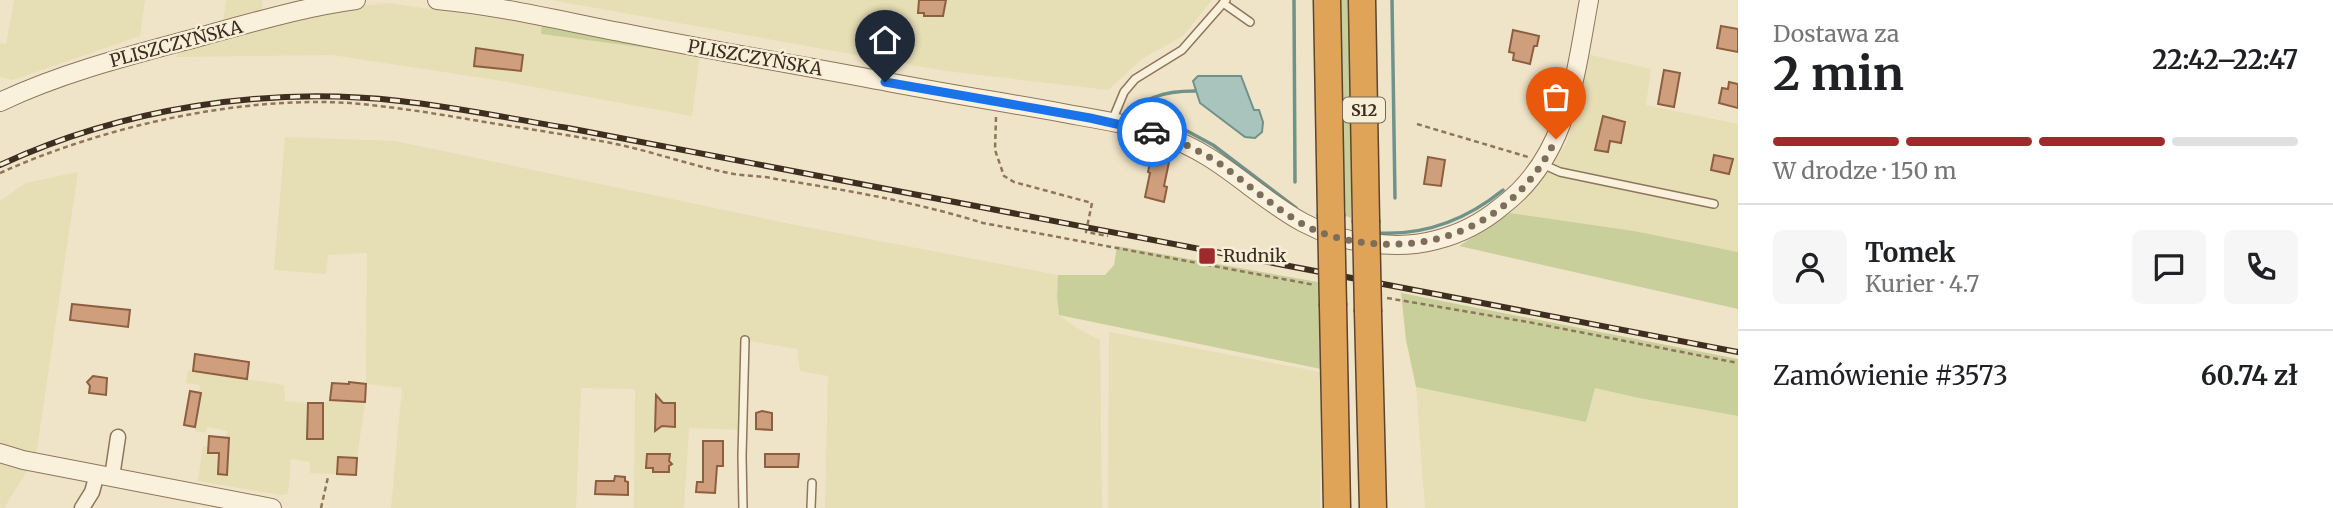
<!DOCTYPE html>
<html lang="pl">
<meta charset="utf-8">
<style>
:root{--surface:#fff;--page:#f6f6f6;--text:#202124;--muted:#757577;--line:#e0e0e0;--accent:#9e2a2b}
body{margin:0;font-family:Merriweather,serif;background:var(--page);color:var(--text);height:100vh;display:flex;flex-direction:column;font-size:26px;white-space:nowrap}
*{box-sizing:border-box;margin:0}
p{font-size:23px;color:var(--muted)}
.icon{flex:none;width:38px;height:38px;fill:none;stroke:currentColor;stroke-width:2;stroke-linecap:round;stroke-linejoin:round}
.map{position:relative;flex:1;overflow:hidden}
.details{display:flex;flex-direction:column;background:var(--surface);width:595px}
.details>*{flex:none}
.pin{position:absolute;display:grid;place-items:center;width:60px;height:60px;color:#fff;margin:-72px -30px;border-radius:50% 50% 50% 0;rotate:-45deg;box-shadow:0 0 7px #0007}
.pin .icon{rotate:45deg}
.courier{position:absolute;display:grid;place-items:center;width:70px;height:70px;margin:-35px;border:5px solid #1a73e8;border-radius:50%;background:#fff;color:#222;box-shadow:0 2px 9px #0007}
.headline em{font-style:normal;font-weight:700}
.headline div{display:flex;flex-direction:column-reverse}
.headline{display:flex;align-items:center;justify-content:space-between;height:119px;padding:0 35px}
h1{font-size:46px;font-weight:700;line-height:52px}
.bar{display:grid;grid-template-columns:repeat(4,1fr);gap:10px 7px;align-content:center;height:84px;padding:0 35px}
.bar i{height:9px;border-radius:5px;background:var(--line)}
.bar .active{background:var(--accent)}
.bar p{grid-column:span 4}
.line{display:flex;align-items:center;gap:18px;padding:0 35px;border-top:2px solid var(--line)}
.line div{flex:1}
.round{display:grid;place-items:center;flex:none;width:74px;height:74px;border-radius:10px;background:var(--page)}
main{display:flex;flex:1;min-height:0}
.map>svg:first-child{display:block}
.farmland{fill:#e6deb5}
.green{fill:#c9cf9b}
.water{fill:#a9c4bc;stroke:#6f938a;stroke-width:2}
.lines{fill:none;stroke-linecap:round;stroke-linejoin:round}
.stream{stroke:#6f938a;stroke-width:3.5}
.building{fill:#cf9f7d;stroke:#8d5f41;stroke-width:2}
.service-casing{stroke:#8d765c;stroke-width:10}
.minor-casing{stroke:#8d765c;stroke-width:17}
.tertiary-casing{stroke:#8d765c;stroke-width:20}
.motorway-casing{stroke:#5b4430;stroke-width:29}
.path{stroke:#8d765c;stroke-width:2.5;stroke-dasharray:5 3.5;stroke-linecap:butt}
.service{stroke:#faf1dc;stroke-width:7}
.minor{stroke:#faf1dc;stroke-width:14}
.tertiary{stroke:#faf1dc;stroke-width:18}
.motorway{stroke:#e0a458;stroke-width:26}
.rail-casing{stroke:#3d2e20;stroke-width:6}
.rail{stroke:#f7eed8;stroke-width:3.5;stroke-dasharray:10;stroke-linecap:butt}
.motorway-bridge-casing{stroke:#5b4430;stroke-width:29;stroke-linecap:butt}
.motorway-bridge{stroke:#e0a458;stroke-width:26}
.done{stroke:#7c6e5b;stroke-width:7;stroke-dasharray:0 12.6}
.route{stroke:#1a73e8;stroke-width:9}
.poi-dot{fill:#9e2a2b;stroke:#f7eed8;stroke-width:2.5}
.labels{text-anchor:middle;stroke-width:5;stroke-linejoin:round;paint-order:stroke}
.shield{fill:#f7eed8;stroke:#756857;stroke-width:2}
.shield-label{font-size:16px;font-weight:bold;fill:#3d2e20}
.street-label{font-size:18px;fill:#3d2e20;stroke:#f7eed8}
.poi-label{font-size:18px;fill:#3d2e20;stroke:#f7eed8;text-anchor:start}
</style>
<main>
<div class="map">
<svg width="1738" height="508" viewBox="0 0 1738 508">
<rect width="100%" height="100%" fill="#f0e4c8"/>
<!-- farmland -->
<path class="farmland" d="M14,0h131l-5,36 -127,44 -13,-3v-34l6,1z
M226,0h36v9l-39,13z
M551,0h661l-29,36 -41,23 -34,31 -162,-19z
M388,3l153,22v9l159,21 -8,61 -196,-36 -164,-25 -156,2 5,-9 166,-41z
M1587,54l64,15 -5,36 92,19v128l-104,-21 -124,-18 37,-41 19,-28 13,-40z
M285,137l110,4 401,84 262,50 -1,22 2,18 16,12 25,13 2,168h-277l3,-132 -28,-5 -3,-22 -49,-8 -6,89 -53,-2 -5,80h-50l1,-119 -54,-1 -5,120h-185l11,-120 -36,-4 1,-131 -39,2 -2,19 -52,-4z
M78,172l-43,290 -6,6 -25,40h-4v-307l26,-18z
M1109,332l212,40 -1,136h-212z
M188,370l96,15 1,16 23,2 -1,36h15l1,-36 7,-3 35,2 -8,56 -19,-1 -1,17 -27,-1v-11l-19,-3 -3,35 -8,1 -82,-14 5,-35 21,3 3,-18 -20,-4 -2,6 -10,-2 5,-46 -14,-2z
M1416,387l170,35 9,-35 44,11 99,18v92h-313z"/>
<!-- green -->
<path class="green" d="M1334,0h20l3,167 -6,23v28l-5,-2 -2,-27 -6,-21z
M542,19l158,36 -159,-21z
M1510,213l124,18 104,21v57l-279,-63z
M1117,246l201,36 3,87 -262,-54 -2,-18 1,-22h47l9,-10z
M1401,293l337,66v57l-99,-18 -44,-10 -9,34 -170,-35 -10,-47z"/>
<!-- water -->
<path class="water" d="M1198,76h43l13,34h5l4,12 -1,10 -7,6 -10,-1 -45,-34 -7,-22z"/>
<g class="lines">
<!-- stream -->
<path class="stream" d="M1294,0l1,182
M1392,0l3,198
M1139,109l24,9 50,27 83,63
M1130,110c11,-1 15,-10 25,-13 12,-5 27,-6 40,-6
M1376,233c49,3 90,-13 127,-43"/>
</g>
<!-- building -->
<path class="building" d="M919,0h27l-3,16h-19v-3h-6z
M1721,26l17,3v23l-21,-4z
M1513,30l26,6 -2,10h-3l-4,18 -17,-4 1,-7 -5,-1z
M476,48l47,7 -2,16 -47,-5z
M1664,70l16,3 -6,34 -16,-3z
M1729,82l9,2v24l-19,-5 3,-15 6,1z
M1603,116l22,6 -4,21 -11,-2 -2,11 -13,-2z
M1714,155l19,4 -4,15 -18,-4z
M1428,157l17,3 -4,26 -17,-2z
M1151,159l18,3 -5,24 3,1 -3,15 -19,-5 5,-24 -2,-1z
M72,304l58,6 -2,17 -58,-7z
M195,354l54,8 -2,17 -54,-8z
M93,376l14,2 -1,17 -17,-2 1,-7 -3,-4z
M349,382l17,2 -1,18 -35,-2 2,-17 17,1z
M190,391l11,2 -6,34 -11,-2z
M656,395l7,8h12v24l-13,-1 -7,5z
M308,403h15v36h-16z
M762,411l10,2v17l-16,-1v-16z
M209,436l20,2 -2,37 -9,-1 1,-21h-11z
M703,441h20v25h-6l-2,27 -19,-1 1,-10h6z
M647,454h23l-1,7 3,3 -3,2v6h-16v-4h-7z
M765,454h34l-1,13h-33z
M338,457l19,1 -1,17 -19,-1z
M615,476l10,1v4l3,1v13l-33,-1 1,-13h18z"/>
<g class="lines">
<!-- service casing -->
<g class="service-casing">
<path id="service" d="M1223,3l27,19
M1112,121l12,-29 11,-13 47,-29 44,-50
M1542,164l18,8 154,32
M743,508l-1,-52 3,-116
M811,508l1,-25"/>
</g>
<!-- minor casing -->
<g class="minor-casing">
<path id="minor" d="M112,477l6,-40
M82,508l10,-16 5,-18"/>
</g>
<!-- tertiary casing -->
<g class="tertiary-casing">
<path id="tertiary" d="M437,0c65,6 129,22 193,34 84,17 169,31 253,47 60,12 120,21 180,32 33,6 67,11 99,22 80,26 117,99 207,108 23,3 45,3 67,-3 24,-6 47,-18 66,-34 66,-50 73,-130 87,-206
M0,102c63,-30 132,-47 199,-65 52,-14 104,-30 157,-37
M0,453l23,7 249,48"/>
</g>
<!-- motorway casing -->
<g class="motorway-casing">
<path id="motorway" d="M1327,0l4,214
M1362,0l4,220
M1333,306l4,202
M1368,312l5,196"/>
</g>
<!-- path -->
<path class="path" d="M996,117l-1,33 9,26 10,6 78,21 -6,29 22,4
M1417,124l111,33
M0,173c102,-46 237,-77 350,-70 47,4 94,12 141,20 38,6 77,12 115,19 43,8 85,24 128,32 14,2 29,2 42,5 70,11 140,23 207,44l332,62
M1387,298l141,24 210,41
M321,508l7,-31"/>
<!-- service -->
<use href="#service" class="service"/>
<!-- minor -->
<use href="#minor" class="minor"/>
<!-- tertiary -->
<use href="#tertiary" class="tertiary"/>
<!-- motorway -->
<use href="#motorway" class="motorway"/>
<!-- rail casing -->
<g class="rail-casing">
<path id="rail" d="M0,165c123,-57 265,-79 400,-64 56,6 112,18 168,27l1170,224"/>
</g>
<!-- rail -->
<use href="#rail" class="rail"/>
<!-- motorway-bridge casing -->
<g class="motorway-bridge-casing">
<path id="motorway-bridge" d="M1331,214l2,92
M1366,220l2,92"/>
</g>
<!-- motorway-bridge -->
<use href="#motorway-bridge" class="motorway-bridge"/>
</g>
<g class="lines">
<!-- done -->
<path class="done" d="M1152,132c24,7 47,18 68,32 30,21 58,48 92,65 18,8 37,12 56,14 82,9 152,-30 188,-104"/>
<!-- route -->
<path class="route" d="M885,82l205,36 62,14"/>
</g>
<!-- markers -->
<rect class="poi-dot" x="1198" y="247" width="18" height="18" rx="3.5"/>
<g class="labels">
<!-- shield labels -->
<rect class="shield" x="1343" y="97.5" width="42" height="25" rx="5"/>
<g class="shield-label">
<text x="1364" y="116">S12</text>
</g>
<!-- street labels -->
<g class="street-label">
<text transform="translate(176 44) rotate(-15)" y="6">PLISZCZYŃSKA</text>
<text transform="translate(755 58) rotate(10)" y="6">PLISZCZYŃSKA</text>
</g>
<!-- poi labels -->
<g class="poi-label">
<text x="1223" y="262">Rudnik</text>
</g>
</g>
</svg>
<div class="pin" style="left:1556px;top:139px;background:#ea580c"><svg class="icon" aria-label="bag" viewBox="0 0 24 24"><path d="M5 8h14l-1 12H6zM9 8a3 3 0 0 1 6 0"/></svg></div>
<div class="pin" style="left:885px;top:82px;background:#1f2937"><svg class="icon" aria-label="home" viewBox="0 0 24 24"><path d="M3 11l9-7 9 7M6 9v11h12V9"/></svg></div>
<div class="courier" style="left:1152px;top:132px"><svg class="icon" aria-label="car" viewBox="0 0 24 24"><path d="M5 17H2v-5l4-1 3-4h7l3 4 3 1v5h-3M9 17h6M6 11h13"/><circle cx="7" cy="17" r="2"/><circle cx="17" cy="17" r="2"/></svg></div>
</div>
<section class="details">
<div class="headline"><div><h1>2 min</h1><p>Dostawa za</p></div><em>22:42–22:47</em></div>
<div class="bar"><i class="active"></i><i class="active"></i><i class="active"></i><i></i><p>W drodze · 150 m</p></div>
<div class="line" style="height:126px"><a class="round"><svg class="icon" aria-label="person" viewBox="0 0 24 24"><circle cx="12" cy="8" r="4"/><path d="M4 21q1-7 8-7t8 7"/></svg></a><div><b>Tomek</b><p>Kurier · 4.7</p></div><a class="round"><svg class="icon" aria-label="chat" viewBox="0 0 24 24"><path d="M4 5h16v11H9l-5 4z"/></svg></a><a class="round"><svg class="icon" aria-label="phone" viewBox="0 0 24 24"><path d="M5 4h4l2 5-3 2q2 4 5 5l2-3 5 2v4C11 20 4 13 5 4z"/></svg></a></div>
<div class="line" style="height:91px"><div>Zamówienie #3573</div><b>60.74 zł</b></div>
</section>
</main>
